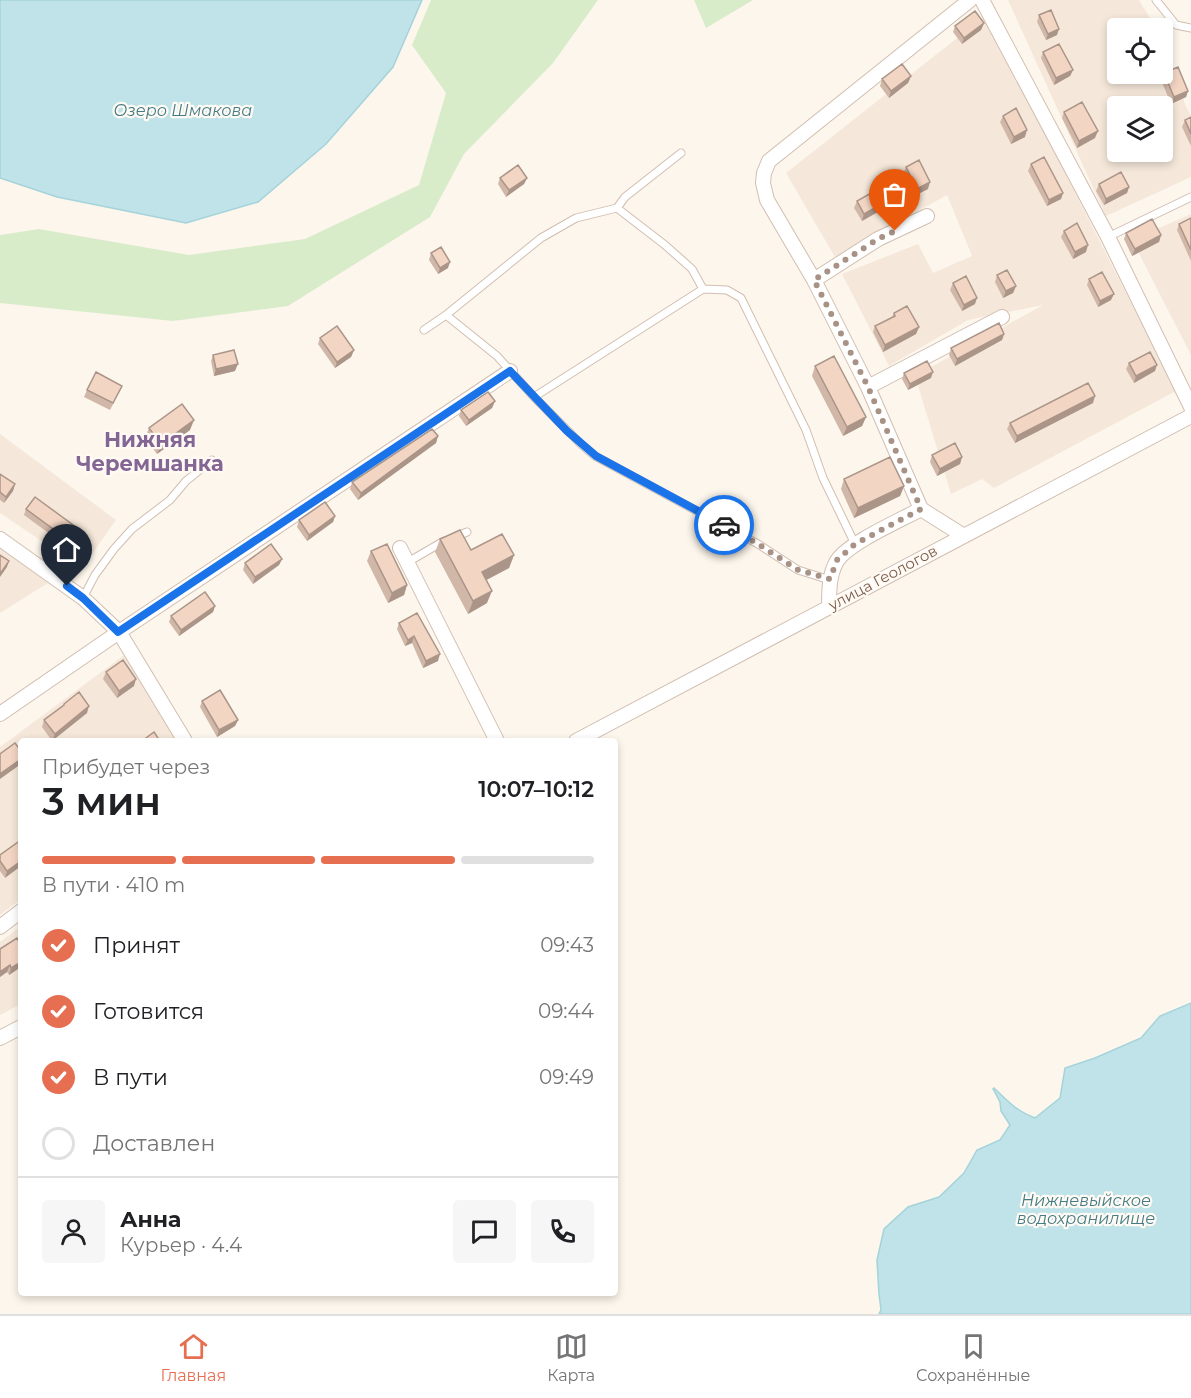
<!DOCTYPE html>
<html lang="ru">
<meta charset="utf-8">
<style>
:root{--surface:#fff;--page:#f6f6f6;--text:#202124;--muted:#757577;--line:#e0e0e0;--accent:#e76f51}
body{margin:0;font-family:Montserrat,sans-serif;background:var(--page);color:var(--text);height:100vh;display:flex;flex-direction:column;font-size:22px;white-space:nowrap}
*{box-sizing:border-box;margin:0}
p{font-size:20px;color:var(--muted)}
.icon{flex:none;width:33px;height:33px;fill:none;stroke:currentColor;stroke-width:2;stroke-linecap:round;stroke-linejoin:round}
.map{position:relative;flex:1;overflow:hidden}
.panel{position:absolute;left:18px;top:738px;width:600px;height:558px;display:flex;flex-direction:column;background:var(--surface);border-radius:6px;box-shadow:0 3px 9px #0003}
.panel>*{flex:none}
.controls{position:absolute;left:1107px;top:18px;display:grid;gap:12px}
.controls a{display:grid;place-items:center;width:66px;height:66px;border-radius:6px;background:var(--surface);box-shadow:0 3px 9px #0003;font-size:30px}
.pin{position:absolute;display:grid;place-items:center;width:51px;height:51px;color:#fff;margin:-62px -26px;border-radius:50% 50% 50% 0;rotate:-45deg;box-shadow:0 0 6px #0007}
.pin .icon{rotate:45deg}
.courier{position:absolute;display:grid;place-items:center;width:60px;height:60px;margin:-30px;border:4px solid #1a73e8;border-radius:50%;background:#fff;color:#222;box-shadow:0 2px 8px #0007}
.head em{font-style:normal;font-weight:600}
.head div{display:flex;flex-direction:column-reverse}
.head{display:flex;align-items:center;justify-content:space-between;height:102px;padding:0 24px}
h1{font-size:39px;font-weight:600;line-height:45px}
.bar{display:grid;grid-template-columns:repeat(4,1fr);gap:9px 6px;align-content:center;height:72px;padding:0 24px}
.bar i{height:8px;border-radius:4px;background:var(--line)}
.bar .on{background:var(--accent)}
.bar p{grid-column:span 4}
.line{display:flex;align-items:center;gap:15px;padding:0 24px;border-top:2px solid var(--line)}
.line div{flex:1}
.round{display:grid;place-items:center;flex:none;width:63px;height:63px;border-radius:6px;background:var(--page)}
ol{padding:0 24px;list-style:none}
li{display:flex;align-items:center;gap:18px;height:66px}
li p{margin-inline-start:auto}
li .icon{padding:6px;border-radius:50%;background:var(--accent);color:#fff;stroke-width:4}
li:last-child{color:var(--muted)}
li i{width:33px;height:33px;border:3px solid var(--line);border-radius:50%}
.dock{display:flex;justify-content:space-around;align-items:center;height:84px;border-top:2px solid var(--line);background:var(--surface);font-size:16px;color:var(--muted)}
.dock a{display:grid;justify-items:center;gap:3px}
.dock .on{color:var(--accent)}
.map>svg:first-child{display:block}
.residential{fill:#f5e8da;fill-rule:evenodd}
.green{fill:#d8ecc9}
.water{fill:#bfe3e8;stroke:#a5d3da;stroke-width:1.5}
.lines{fill:none;stroke-linecap:round;stroke-linejoin:round}
.lane-casing{stroke:#d1beb0;stroke-width:9}
.street-casing{stroke:#d1beb0;stroke-width:16}
.lane{stroke:#fff;stroke-width:7}
.street{stroke:#fff;stroke-width:14}
.wall{fill:#d1b7a8}
.shaded-wall{fill:#aa9588}
.building{fill:#f3d5c3;stroke:#aa9588;stroke-width:1.5}
.done{stroke:#a89285;stroke-width:6;stroke-dasharray:0 10.8}
.route{stroke:#1a73e8;stroke-width:8}
.labels{text-anchor:middle;stroke-width:4.5;stroke-linejoin:round;paint-order:stroke}
.street-label{font-size:15px;fill:#7a5c4d;stroke:#fffaf3}
.water-label{font-size:16px;font-style:italic;fill:#437c86;stroke:#fffaf3}
.district-label{font-size:21px;font-weight:bold;fill:#846695;stroke:#fffaf3}
</style>
<div class="map">
<svg width="1191" height="1314" viewBox="0 0 1191 1314">
<rect width="100%" height="100%" fill="#fdf6ec"/>
<!-- residential -->
<path class="residential" d="M1008,0h131l17,28h-38v46h44l1,-32 9,22 13,40 6,12v61l-85,39zM1118,106h44v46h-44z
M985,16l191,375 -182,97 -12,-9 -31,15 -36,-118 128,-71 -75,15 -79,46 -47,-92 76,-30 15,29 39,-17 -25,-61 -112,62 -49,-84z
M1191,214v141l-59,-115z
M0,434l116,86 -34,48 -82,-55z
M0,549l48,34 -48,30z
M127,653l52,88h-158v158l-21,16v-168z
M21,926v78l-21,11v-73z"/>
<!-- green -->
<path class="green" d="M431,0h167l-45,63 -89,91 -34,63 -142,89 -115,15 -173,-18v-68l39,-6 150,26 116,-16 114,-54 27,-92 -34,-48z
M694,0h59l-47,28z"/>
<!-- water -->
<path class="water" d="M0,0h422l-29,67 -67,77 -68,58 -72,21 -129,-26 -57,-19z
M1191,1003v311h-312l2,-4 -2,-16 -2,-34 7,-31 24,-22 31,-10 25,-24 13,-23 23,-10 10,-15 -9,-14 -1,-9 -7,-13 1,-1c15,14 21,22 41,30l25,-20 5,-30 30,-10 46,-20 19,-22z"/>
<g class="lines">
<!-- lane casing -->
<g class="lane-casing">
<path id="lane" d="M1156,0l20,25 15,3
M617,208l8,-11 56,-44
M1108,237l83,-40
M446,315l51,41 37,41 47,47 14,12 163,88 40,26 32,10
M424,330l22,-15 95,-77 35,-20 41,-10 48,37 27,24 11,20
M534,397l169,-108 24,1 14,8 65,132 17,48 32,66
M455,537l12,-5
M408,562l36,-21
M83,598l12,-23 19,-26 18,-20 38,-29 16,-19 26,-21"/>
</g>
<!-- street casing -->
<g class="street-casing">
<path id="street" d="M982,0l126,237 83,170
M814,280l64,-41 49,-23
M868,387l134,-70
M964,536l-43,-27 -53,-122 -54,-107 -47,-80 -4,-17 1,-10 5,-12 201,-161
M0,539l83,59 36,34 66,109
M400,548l97,193
M829,607c0,-15 0,-33 8,-46 11,-18 64,-41 84,-52
M0,714l119,-82 391,-261
M576,741l615,-325
M0,927l21,-16
M0,1038l21,-11"/>
</g>
<!-- lane -->
<use href="#lane" class="lane"/>
<!-- street -->
<use href="#street" class="street"/>
</g>
<!-- wall -->
<path class="wall" d="M1039,15l18,20 -11,5 -9,-18z
M984,23l-3,7 -19,14 -9,-12 2,-6z
M1043,52l30,18 -3,6 -16,9 -13,-27z
M1164,73l24,18 -2,6 -15,7 -10,-24z
M911,76l-3,7 -19,15 -9,-12 2,-7z
M1064,112l31,26 -18,10 -15,-30z
M1003,116l22,21 -14,7 -11,-22z
M1191,117v29l-9,-19 3,-7z
M1031,164l32,29 -2,6 -14,7 -19,-35z
M906,167l22,22 -14,7 -11,-22z
M500,178h27l-3,6 -18,13 -8,-13z
M1099,184l30,3 -2,6 -23,12 -8,-14z
M857,201l26,8 -21,12 -8,-13z
M1191,218v43l-14,-31 2,-6z
M1064,231l22,21 -13,7 -12,-22z
M1126,233l35,2 -2,7 -27,14 -8,-17z
M431,253l17,15 -10,6 -9,-14z
M997,275l19,11 -3,7 -10,5 -8,-16z
M1089,279l22,21 -13,7 -11,-22z
M953,283l22,21 -13,7 -12,-21z
M894,313l25,14 -3,7 -33,18 -10,-20 2,-6 17,-9z
M1004,334l-2,6 -47,26 -6,-11 2,-7z
M320,338l34,12 -3,7 -16,11 -17,-24z
M213,355l22,16 -21,5 -3,-15z
M1129,363l26,8 -21,12 -8,-14z
M815,366l51,51 -4,9 -19,10 -31,-60z
M904,373l27,5 -23,12 -6,-11z
M87,390l32,2 -9,18 -26,-13z
M495,401l-3,7 -26,18 -7,-10 2,-6z
M1093,403l-78,40 -8,-14 3,-6z
M149,428l41,2 -33,24 -12,-16z
M438,436l-2,7 -78,57 -8,-11 2,-7z
M932,455l30,2 -2,7 -23,12 -7,-14z
M0,474l15,10 -2,7 -9,12 -4,-3z
M844,479l60,7 -4,10 -46,22 -13,-29z
M26,509l54,21 -3,6 -8,12 -45,-33z
M335,516l-2,6 -26,19 -10,-14 2,-7z
M440,539l31,11 43,5 -5,13 -23,12 1,23 -19,11 -33,-62z
M371,551l36,34 -3,10 -16,8 -21,-42z
M282,559l-3,6 -26,19 -10,-14 2,-7z
M215,606l-2,6 -34,24 -10,-14 2,-6z
M417,613l21,48 -15,7 -11,-25 -7,3 -8,-17 2,-6z
M106,672l28,14 -17,12 -14,-19z
M202,701l36,19 -3,6 -18,11 -17,-30z
M64,704l23,9 -35,28 -10,-14 2,-7 19,-14z
M21,840l-16,38 -5,-7v-16z
M21,944v23l-12,8 -2,-3 -7,5v-28z"/>
<!-- shaded-wall -->
<path class="shaded-wall" d="M984,23l-3,7 -19,14 2,-6z
M1059,29l-2,6 -11,5 2,-6z
M1073,70l-3,6 -16,9 2,-7z
M911,76l-3,7 -19,15 2,-7z
M1188,91l-2,6 -15,7 3,-7z
M1027,130l-2,7 -14,7 3,-7z
M1098,131l-3,7 -18,10 2,-7z
M527,178l-3,6 -18,13 3,-7z
M930,182l-2,7 -14,7 3,-7z
M1129,187l-2,6 -23,12 2,-6z
M1063,193l-2,6 -14,7 2,-6z
M885,202l-2,7 -21,12 2,-7z
M1161,235l-2,7 -27,14 3,-7z
M1088,245l-2,7 -13,7 2,-7z
M450,262l-2,6 -10,6 2,-6z
M1016,286l-3,7 -10,5 3,-7z
M1114,294l-3,6 -13,7 2,-6z
M977,298l-2,6 -13,7 2,-6z
M919,327l-3,7 -33,18 2,-7z
M1004,334l-2,6 -47,26 2,-7z
M354,350l-3,7 -16,11 2,-6z
M238,364l-3,7 -21,5 2,-7z
M1157,365l-2,6 -21,12 2,-7z
M933,372l-2,6 -23,12 2,-6z
M1095,396l-2,7 -78,40 2,-7z
M495,401l-3,7 -26,18 3,-6z
M866,417l-4,9 -19,10 4,-9z
M194,420l-4,10 -33,24 4,-10z
M438,436l-2,7 -78,57 3,-7z
M962,457l-2,7 -23,12 3,-7z
M15,484l-2,7 -9,12 2,-6z
M904,486l-4,10 -46,22 4,-10z
M335,516l-2,6 -26,19 2,-6z
M80,530l-3,6 -8,12 2,-6z
M514,555l-5,13 -32,17 5,-13z
M282,559l-3,6 -26,19 2,-7z
M9,561l-2,6 -7,10v-3z
M407,585l-3,10 -16,8 4,-10z
M492,591l-5,12 -19,11 5,-13z
M215,606l-2,6 -34,24 2,-6z
M414,636l-2,7 -7,3 3,-6z
M440,654l-2,7 -15,7 3,-7z
M136,679l-2,7 -17,12 2,-7z
M89,706l-2,7 -35,28 3,-7z
M238,720l-3,6 -18,11 2,-7z
M21,759v5l-21,15v-5z
M21,861v5l-16,12 2,-7z
M21,962v5l-12,8 2,-7z
M10,965l-3,7 -7,5v-5z"/>
<!-- building -->
<path class="building" d="M1051,10l8,19 -11,5 -9,-19z
M975,11l9,12 -20,15 -9,-12z
M1059,44l14,26 -17,8 -13,-26z
M902,64l9,12 -20,15 -9,-12z
M1178,67l10,24 -14,6 -10,-24z
M1082,102l16,29 -19,10 -15,-29z
M1016,108l11,22 -13,7 -11,-21z
M1191,117v17l-6,-14z
M1044,157l19,36 -14,7 -18,-36z
M919,160l11,22 -13,7 -11,-22z
M518,165l9,13 -18,12 -9,-12z
M1121,172l8,15 -23,12 -7,-15z
M878,189l7,13 -21,12 -7,-13z
M1191,218v32l-12,-26z
M1152,219l9,16 -26,14 -9,-16z
M1077,223l11,22 -13,7 -11,-21z
M441,247l9,15 -10,6 -9,-15z
M1007,270l9,16 -10,5 -9,-16z
M1102,272l12,22 -14,7 -11,-22z
M966,276l11,22 -13,7 -11,-22z
M907,306l12,21 -34,18 -10,-19 20,-10 -1,-3z
M999,323l5,11 -47,25 -6,-11z
M337,326l17,24 -17,12 -17,-24z
M234,350l4,14 -22,5 -3,-14z
M1150,352l7,13 -21,11 -7,-13z
M834,356l32,61 -19,10 -32,-61z
M927,361l6,11 -23,12 -6,-11z
M96,372l26,14 -9,17 -26,-13z
M1088,383l7,13 -78,40 -7,-13z
M488,392l7,9 -26,19 -8,-10z
M182,404l12,16 -33,24 -12,-16z
M432,429l6,7 -77,57 -9,-11z
M955,443l7,14 -22,12 -8,-14z
M890,457l14,29 -46,22 -14,-29z
M0,474l15,10 -9,13 -6,-5z
M35,497l45,33 -9,12 -45,-33z
M325,502l10,14 -26,19 -10,-15z
M460,530l11,20 31,-16 12,21 -32,17 10,19 -19,10 -33,-62z
M271,544l11,15 -27,18 -10,-14z
M387,544l20,41 -15,8 -21,-42z
M0,555l9,6 -9,13z
M205,592l10,14 -34,24 -10,-14z
M417,613l23,41 -14,7 -12,-25 -6,4 -9,-17z
M123,660l13,19 -17,12 -13,-19z
M220,690l18,30 -19,10 -17,-29z
M79,692l10,14 -34,28 -11,-14 20,-15v-1z
M154,732l6,9h-18z
M15,743l6,8v8l-21,15v-20z
M21,840v21l-14,10 -7,-10v-6z
M17,938l4,6v18l-10,6 -1,-3 -10,7v-23z"/>
<g class="lines">
<!-- done -->
<path class="done" d="M724,525l34,19 40,26 32,9 7,-19 18,-16 66,-35 -53,-122 -54,-107 64,-41 17,-8"/>
<!-- route -->
<path class="route" d="M67,586l16,12 35,34 392,-261 57,60 29,25 128,69"/>
</g>
<g class="labels">
<!-- street labels -->
<g class="street-label">
<text transform="translate(883 578) rotate(-28)" y="5">улица Геологов</text>
</g>
<!-- water labels -->
<g class="water-label">
<text x="183" y="116">Озеро Шмакова</text>
<text x="1086" y="1206">Нижневыйское<tspan x="1086" dy="18">водохранилище</tspan></text>
</g>
<!-- district labels -->
<g class="district-label">
<text x="150" y="447">Нижняя<tspan x="150" dy="24">Черемшанка</tspan></text>
</g>
</g>
</svg>
<div class="controls">
<a><svg class="icon" aria-label="locate" viewBox="0 0 24 24"><circle cx="12" cy="12" r="6"/><path d="M12 2v4M12 18v4M2 12h4M18 12h4"/></svg></a>
<a><svg class="icon" aria-label="layers" viewBox="0 0 24 24"><path d="M12 4l9 5-9 5-9-5zM3 14l9 5 9-5"/></svg></a>
</div>
<div class="pin" style="left:895px;top:231px;background:#ea580c"><svg class="icon" aria-label="bag" viewBox="0 0 24 24"><path d="M5 8h14l-1 12H6zM9 8a3 3 0 0 1 6 0"/></svg></div>
<div class="pin" style="left:67px;top:586px;background:#1f2937"><svg class="icon" aria-label="home" viewBox="0 0 24 24"><path d="M3 11l9-7 9 7M6 9v11h12V9"/></svg></div>
<div class="courier" style="left:724px;top:525px"><svg class="icon" aria-label="car" viewBox="0 0 24 24"><path d="M5 17H2v-5l4-1 3-4h7l3 4 3 1v5h-3M9 17h6M6 11h13"/><circle cx="7" cy="17" r="2"/><circle cx="17" cy="17" r="2"/></svg></div>
<section class="panel">
<div class="head"><div><h1>3 мин</h1><p>Прибудет через</p></div><em>10:07–10:12</em></div>
<div class="bar"><i class="on"></i><i class="on"></i><i class="on"></i><i></i><p>В пути · 410 m</p></div>
<ol>
<li><svg class="icon" aria-label="check" viewBox="0 0 24 24"><path d="M5 12l5 5 9-10"/></svg>Принят<p>09:43</p></li>
<li><svg class="icon" aria-label="check" viewBox="0 0 24 24"><path d="M5 12l5 5 9-10"/></svg>Готовится<p>09:44</p></li>
<li><svg class="icon" aria-label="check" viewBox="0 0 24 24"><path d="M5 12l5 5 9-10"/></svg>В пути<p>09:49</p></li>
<li><i></i>Доставлен</li>
</ol>
<div class="line" style="height:108px"><a class="round"><svg class="icon" aria-label="person" viewBox="0 0 24 24"><circle cx="12" cy="8" r="4"/><path d="M4 21q1-7 8-7t8 7"/></svg></a><div><b>Анна</b><p>Курьер · 4.4</p></div><a class="round"><svg class="icon" aria-label="chat" viewBox="0 0 24 24"><path d="M4 5h16v11H9l-5 4z"/></svg></a><a class="round"><svg class="icon" aria-label="phone" viewBox="0 0 24 24"><path d="M5 4h4l2 5-3 2q2 4 5 5l2-3 5 2v4C11 20 4 13 5 4z"/></svg></a></div>
</section>
</div>
<nav class="dock">
<a class="on"><svg class="icon" aria-label="home" viewBox="0 0 24 24"><path d="M3 11l9-7 9 7M6 9v11h12V9"/></svg>Главная</a>
<a><svg class="icon" aria-label="map" viewBox="0 0 24 24"><path d="M3 6l6-2 6 2 6-2v14l-6 2-6-2-6 2zM9 4v14M15 6v14"/></svg>Карта</a>
<a><svg class="icon" aria-label="saved" viewBox="0 0 24 24"><path d="M7 4h10v16l-5-4-5 4z"/></svg>Сохранённые</a>
</nav>
